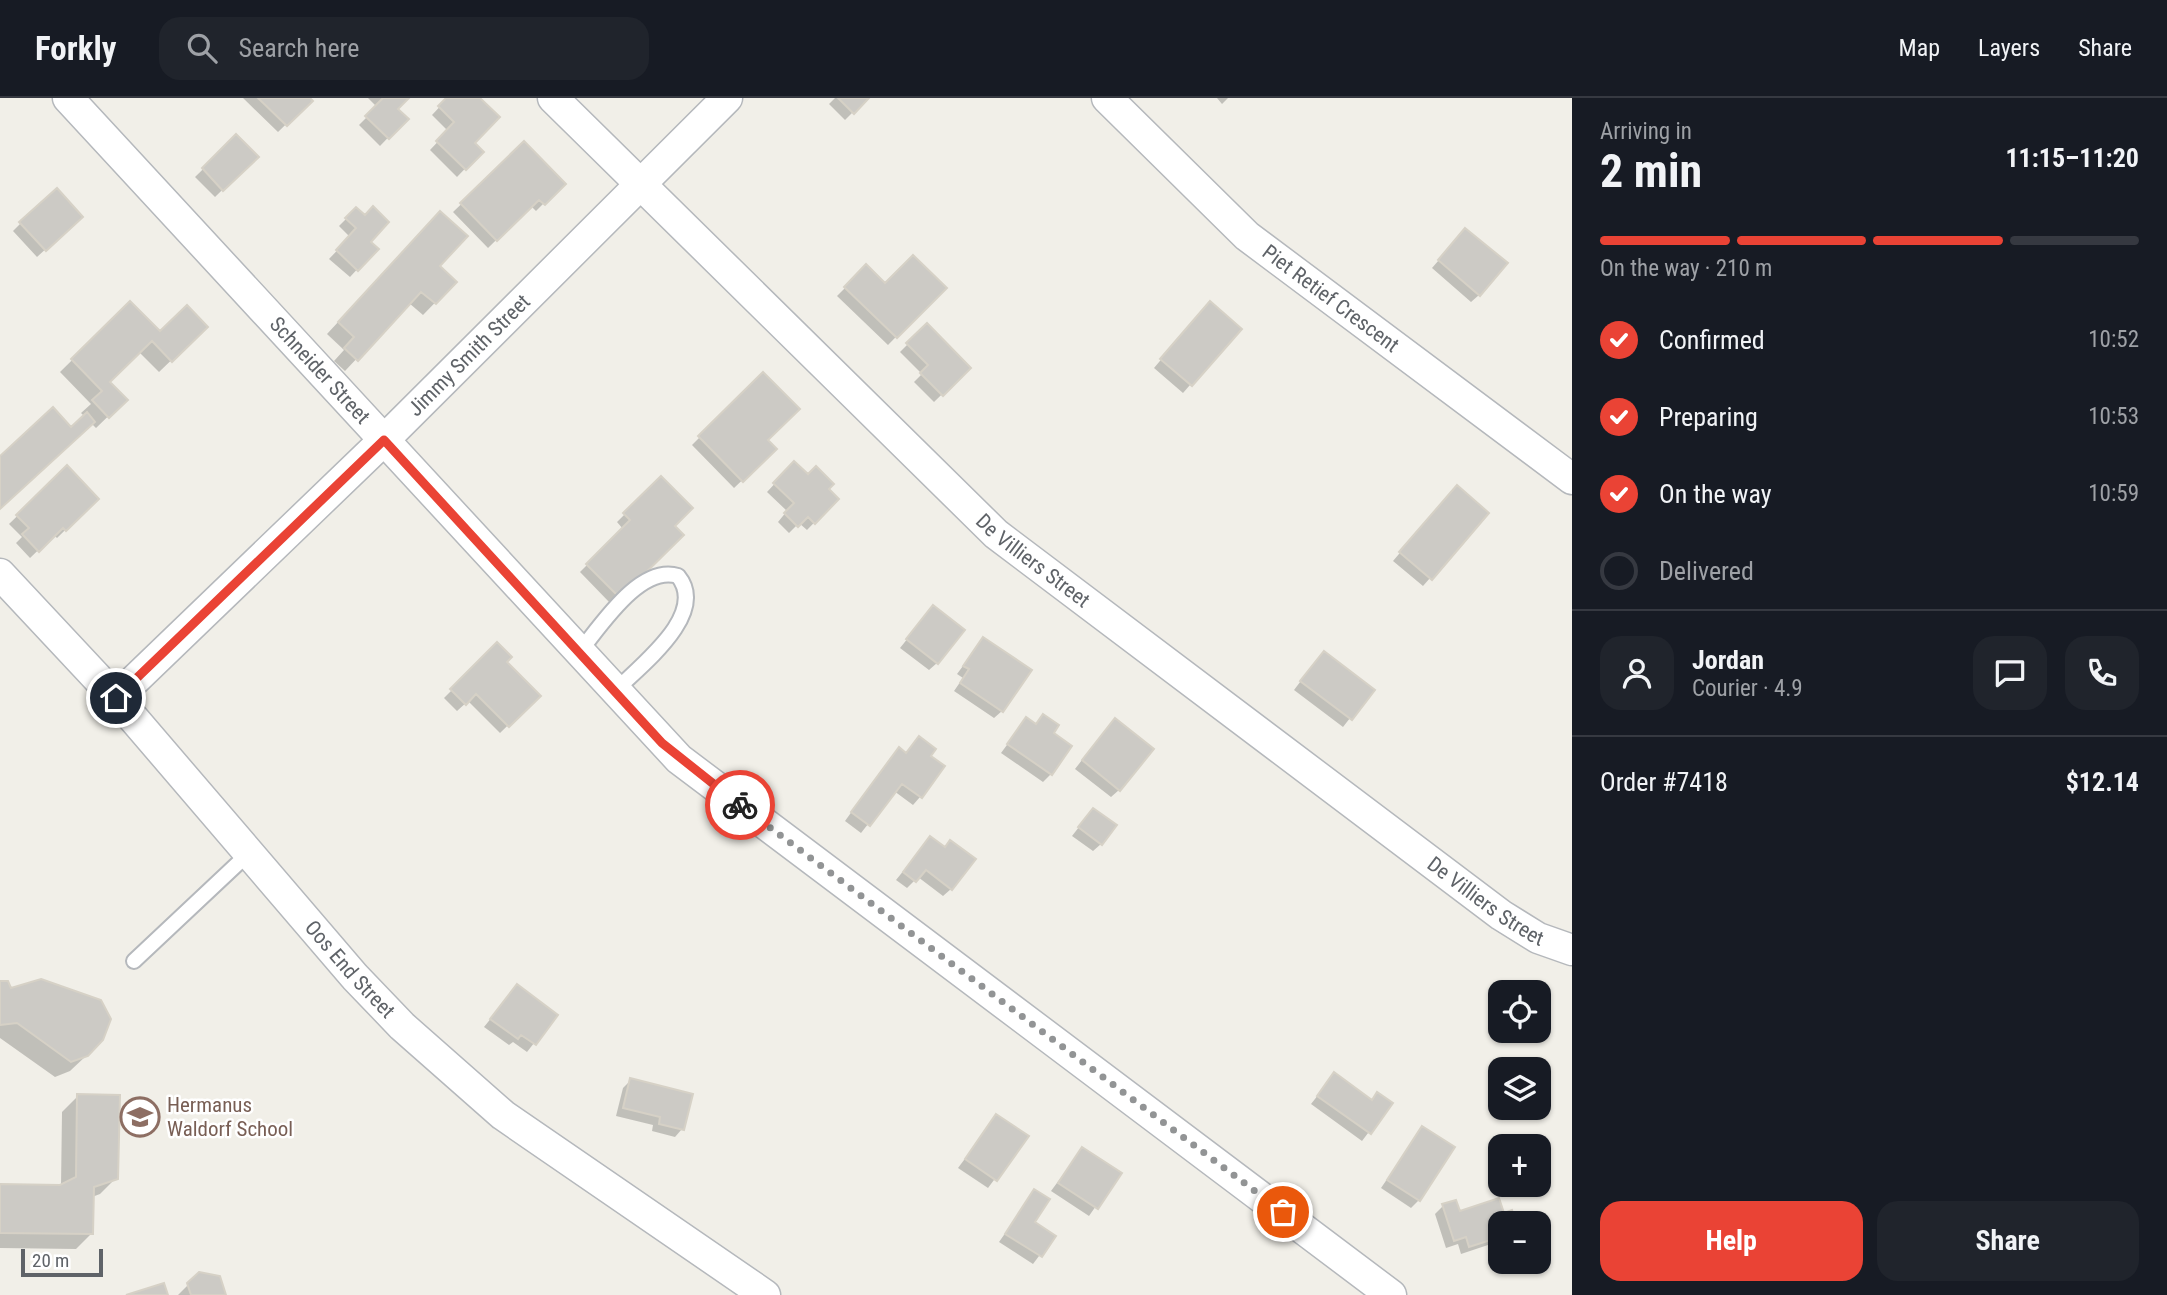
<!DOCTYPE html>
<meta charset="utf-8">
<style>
:root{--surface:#171b24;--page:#20242c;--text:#f1f3f6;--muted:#9ea1a6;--line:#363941;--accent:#ea4335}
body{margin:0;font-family:"Roboto Condensed",sans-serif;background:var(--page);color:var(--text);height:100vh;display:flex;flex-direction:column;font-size:26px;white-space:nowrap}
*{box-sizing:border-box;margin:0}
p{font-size:23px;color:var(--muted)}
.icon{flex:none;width:38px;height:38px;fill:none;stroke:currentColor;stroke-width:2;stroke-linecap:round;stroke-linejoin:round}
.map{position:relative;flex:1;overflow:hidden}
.side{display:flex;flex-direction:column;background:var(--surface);width:595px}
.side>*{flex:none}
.controls{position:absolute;left:1488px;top:882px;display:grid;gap:14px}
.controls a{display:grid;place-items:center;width:63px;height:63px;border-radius:14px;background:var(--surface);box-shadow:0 2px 5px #0004;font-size:35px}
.scale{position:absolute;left:21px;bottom:18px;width:82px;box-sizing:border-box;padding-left:7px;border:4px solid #5f6368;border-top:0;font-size:19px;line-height:24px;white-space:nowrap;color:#5f6368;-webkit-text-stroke:5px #fff;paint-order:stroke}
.pin{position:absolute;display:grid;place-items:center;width:60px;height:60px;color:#fff;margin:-30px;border:4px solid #fff;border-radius:50%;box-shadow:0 2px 7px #0007}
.courier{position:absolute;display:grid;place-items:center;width:70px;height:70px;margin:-35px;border:5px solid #ea4335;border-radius:50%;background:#fff;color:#222;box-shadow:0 2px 9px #0007}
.summary em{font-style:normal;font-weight:700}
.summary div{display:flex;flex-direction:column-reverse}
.summary{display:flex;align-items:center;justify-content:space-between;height:119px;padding:0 28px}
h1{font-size:46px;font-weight:700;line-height:52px}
.bar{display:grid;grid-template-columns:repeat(4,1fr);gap:10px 7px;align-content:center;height:84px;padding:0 28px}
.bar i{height:9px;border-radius:5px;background:var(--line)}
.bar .current{background:var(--accent)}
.bar p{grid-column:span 4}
.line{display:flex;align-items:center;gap:18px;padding:0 28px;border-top:2px solid var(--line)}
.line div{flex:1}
.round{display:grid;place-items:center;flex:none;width:74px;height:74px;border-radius:21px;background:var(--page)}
ol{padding:0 28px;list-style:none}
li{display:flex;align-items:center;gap:21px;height:77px}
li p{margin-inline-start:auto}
li .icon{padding:7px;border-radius:50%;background:var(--accent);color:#fff;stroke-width:4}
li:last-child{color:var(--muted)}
li i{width:38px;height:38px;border:4px solid var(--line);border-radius:50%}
.button{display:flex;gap:14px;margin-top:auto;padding:14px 28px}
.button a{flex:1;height:80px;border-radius:21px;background:var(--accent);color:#fff;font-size:28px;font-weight:700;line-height:80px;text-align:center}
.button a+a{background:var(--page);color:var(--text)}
header{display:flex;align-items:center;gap:42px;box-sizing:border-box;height:98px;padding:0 35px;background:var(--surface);border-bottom:2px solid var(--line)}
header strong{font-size:33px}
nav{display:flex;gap:38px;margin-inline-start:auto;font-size:24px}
.search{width:490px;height:63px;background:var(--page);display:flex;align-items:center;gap:18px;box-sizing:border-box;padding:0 24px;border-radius:21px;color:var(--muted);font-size:26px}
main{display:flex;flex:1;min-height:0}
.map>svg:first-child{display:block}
.shadow{fill:#0003}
.building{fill:#cccac5;stroke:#d6d1c6;stroke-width:2}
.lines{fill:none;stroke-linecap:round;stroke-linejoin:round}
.lane-casing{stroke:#b5b8bc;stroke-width:18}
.street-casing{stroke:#b5b8bc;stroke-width:33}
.lane{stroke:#fff;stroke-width:14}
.street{stroke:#fff;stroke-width:30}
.done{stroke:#929495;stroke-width:7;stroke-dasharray:0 12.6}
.route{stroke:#ea4335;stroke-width:9}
.labels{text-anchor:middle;stroke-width:5;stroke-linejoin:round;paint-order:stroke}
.street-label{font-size:21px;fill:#5f6368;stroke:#fff}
.education-label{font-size:21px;fill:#785e54;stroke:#fff;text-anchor:start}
</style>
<header>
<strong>Forkly</strong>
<div class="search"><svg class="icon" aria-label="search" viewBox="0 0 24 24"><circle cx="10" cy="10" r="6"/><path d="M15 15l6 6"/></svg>Search here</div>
<nav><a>Map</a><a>Layers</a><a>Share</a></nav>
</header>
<main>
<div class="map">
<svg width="1572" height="1197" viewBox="0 0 1572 1197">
<rect width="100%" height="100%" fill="#f1efe8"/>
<!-- shadow -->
<path class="shadow" d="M243,0h64l3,3 -32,31z
M368,0h39l-11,11 10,10 -26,27 -21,-21 18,-18z
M448,0h30l-6,45 9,9 -24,25 -27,-27 18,-19 -16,-16z
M835,0h32l-22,22 -16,-16z
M1217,0h11l-6,6z
M236,39l20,20 -41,40 -20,-20z
M524,46l39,40 -27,27 -5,-5 -43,42 -35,-36z
M356,111l12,33 8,7 -26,28 -21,-18 21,-22 -11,-11z
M21,125l52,1 -36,33 -24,-26z
M428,127l10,41 17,16 -32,33 -14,-12 -64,68 -11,-10 10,-11 -17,-16z
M1458,140l21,57 -8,7 -39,-34z
M866,169l19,19 59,2 -56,57 -51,-49z
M130,205l30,31 46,-7 -47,45 -20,-20 -31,30 17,18 -29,28 -5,-5 -91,85v-50l71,-29 14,-12 -4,-4 10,-9 -31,-32z
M1202,213l37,18 -56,64 -29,-25z
M927,227l42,43 -35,34 -20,-20 8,-8 -22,-22z
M763,276l3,66 9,9 -41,39 -42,-43z
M794,365l43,36 -30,31 -8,-7 -10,10 -11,-11 9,-11 -20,-19z
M67,370l30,31 -40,39 -3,-3 -24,23 -14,-15 6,-6 -13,-13z
M661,380l12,48 -62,78 -31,-32 43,-43 -6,-7z
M1449,397l38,18 -64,73 -30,-25z
M933,509l4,56 -8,7 -29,-22z
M983,541l19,72 -8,7 -40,-27 9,-13 -6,-4z
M497,547l8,17 33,34 -38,37 -32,-32 -11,10 -13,-13z
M1316,563l56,29 -29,37 -49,-37z
M1043,618l8,18v40l-8,8 -42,-29 25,-34 8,6z
M1107,630l12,62 -8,7 -36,-28z
M919,641l10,17 14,11 -23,30 -7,8 -19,-14 -33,42 -16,-12 46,-64 8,-7 6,4z
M1086,720l15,26 -8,7 -21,-15z
M930,740l21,51 -8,7 -25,-19 -11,11 -11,-8z
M0,885l87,72 -17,16 -15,6 -55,-39z
M517,888l39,29 -29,37 -14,-10 -4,3 -25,-18z
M1334,977l37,26 19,3 -28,37 -51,-37z
M631,982l51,49 -7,8 -23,-6 1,-6 -37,-9 7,-28z
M78,998l38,82 -16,16 -8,3v36l-16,16 -76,-1v-62h61l1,-74z
M997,1018l29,21 -38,51 -30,-20z
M1422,1030l-3,72 -8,8 -30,-20z
M1082,1051l37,24 -30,43 -38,-25z
M1035,1093l-2,31 21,14 -21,28 -34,-22z
M1443,1108l16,8 52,-2 3,11h-14v18l-39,13 -3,-10 -12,4 -11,-34z
M199,1176l25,21h-46z"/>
<!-- building -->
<path class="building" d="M258,0h52l3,3 -26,25z
M383,0h26l-11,11 11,10 -20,20 -24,-23z
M446,0h34l20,19 -25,26 9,9 -18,18 -30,-29 18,-19 -16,-16z
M838,0h31l-15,16z
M236,36l23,23 -36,34 -21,-23z
M524,43l42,43 -21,21 -6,-5 -42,41 -37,-38z
M57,90l26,29 -37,34 -27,-29z
M373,108l16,16 -18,20 8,7 -21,22 -22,-21 20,-22 -11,-10 11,-11 9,8z
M440,113l28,25 -28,30 17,16 -21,22 -15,-12 -63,69 -14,-13 10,-11 -16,-15z
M1465,130l43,35 -28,33 -42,-36z
M913,157l34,33 -50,50 -53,-51 22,-23 19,19z
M130,203l30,30 27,-26 21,22 -36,35 -20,-21 -42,41 18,18 -19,18 -17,-18 10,-9 -31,-32z
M1210,203l32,28 -50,57 -32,-27z
M927,225l44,45 -28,28 -23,-23 8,-8 -22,-22z
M763,274l37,37 -32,31 9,9 -34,33 -45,-46z
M53,309l18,20 16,-15 8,10 -95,87v-53z
M794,363l14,13 8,-8 18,18 -5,5 10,10 -24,25 -7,-7 -10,10 -14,-14 10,-10 -21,-20z
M67,367l32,34 -33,32 -3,-3 -24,24 -17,-18 7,-6 -13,-13z
M661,378l32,32 -18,18 9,9 -64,63 -34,-34 44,-44 -7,-7z
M1457,387l32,28 -57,67 -33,-28z
M933,507l32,25 -27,34 -32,-25z
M983,539l49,33 -29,42 -43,-29 9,-14 -6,-3z
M497,544l15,15 -5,5 34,34 -32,31 -33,-33 -10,11 -16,-16z
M1324,553l51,39 -23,30 -52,-39z
M1043,616l16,11 -5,8 18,13 -20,29 -45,-31 19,-27 10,7z
M1115,620l39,31 -34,42 -38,-31z
M919,638l17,13 -5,7 14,10 -23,32 -20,-14 -32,42 -19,-14 48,-65 7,6z
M1093,710l24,17 -15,20 -24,-18z
M930,738l15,11 5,-7 26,19 -24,31 -26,-20 -10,12 -13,-10z
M41,881l60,21 10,19 -8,21 -15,16 -17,6 -54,-39 -17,2v-44h8l3,7z
M517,886l41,31 -22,30 -15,-10 -3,4 -28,-20z
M1334,974l38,28 5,-8 16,11 -22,31 -54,-38z
M630,980l63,16 -9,36 -25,-6 1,-7 -37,-9z
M77,996l43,1 -2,84 -24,8 -1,47 -93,-1v-49l60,1 16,-8z
M996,1016l33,22 -32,45 -32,-22z
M1422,1028l33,21 -35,54 -33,-21z
M1082,1049l40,26 -24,36 -40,-26z
M1034,1091l16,10 -15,23 21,14 -14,21 -37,-23z
M1499,1100l5,15 8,-3 4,13h-16v14l-31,10 -3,-10 -12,4 -12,-37 14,-4 4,11z
M199,1174l21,4 6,19h-35l-4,-12z
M164,1185l4,12h-42z"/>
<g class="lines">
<!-- lane casing -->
<g class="lane-casing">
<path id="lane" d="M580,553c20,-24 60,-87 98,-75 31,38 -37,89 -63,115
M134,863l116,-109"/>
</g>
<!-- street casing -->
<g class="street-casing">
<g id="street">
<path id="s1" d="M68,0l611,661 712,536"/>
<path id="s2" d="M553,0l443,436 505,381 37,23 34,12"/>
<path id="s3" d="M1107,0l140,138 325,243"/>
<path id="s4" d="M0,476l116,124 239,279 47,49 101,89 262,180"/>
<path id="s5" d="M116,600l268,-258 343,-342"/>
</g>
</g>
<!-- lane -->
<use href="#lane" class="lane"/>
<!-- street -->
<use href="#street" class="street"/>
</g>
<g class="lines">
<!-- done -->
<path class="done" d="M740,707l543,407"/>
<!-- route -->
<path class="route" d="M116,600l268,-258 278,303 78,62"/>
</g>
<!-- icons -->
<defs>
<g id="school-ring" transform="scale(2.0125)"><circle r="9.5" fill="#fff" stroke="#8d6e63" stroke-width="1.5"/><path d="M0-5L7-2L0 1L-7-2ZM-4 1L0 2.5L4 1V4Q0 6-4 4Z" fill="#8d6e63"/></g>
</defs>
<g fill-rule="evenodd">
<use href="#school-ring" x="140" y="1019"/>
</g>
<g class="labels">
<!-- street labels -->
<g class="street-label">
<text dy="7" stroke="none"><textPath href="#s3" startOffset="301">Piet Retief Crescent</textPath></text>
<text dy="7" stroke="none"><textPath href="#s5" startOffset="492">Jimmy Smith Street</textPath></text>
<text dy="7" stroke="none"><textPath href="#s1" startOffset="371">Schneider Street</textPath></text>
<text dy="7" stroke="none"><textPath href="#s2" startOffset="667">De Villiers Street</textPath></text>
<text dy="7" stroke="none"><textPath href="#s2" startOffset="1234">De Villiers Street</textPath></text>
<text dy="7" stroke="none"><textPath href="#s4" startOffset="528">Oos End Street</textPath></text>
</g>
<!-- education labels -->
<g class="education-label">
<text x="167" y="1014">Hermanus<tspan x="167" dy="24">Waldorf School</tspan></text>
</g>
</g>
</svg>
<div class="controls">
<a><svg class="icon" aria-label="locate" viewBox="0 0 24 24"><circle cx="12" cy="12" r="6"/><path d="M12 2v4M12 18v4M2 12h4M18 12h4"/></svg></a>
<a><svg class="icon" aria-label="layers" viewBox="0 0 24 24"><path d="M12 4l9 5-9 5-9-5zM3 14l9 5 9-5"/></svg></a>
<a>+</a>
<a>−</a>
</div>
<div class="scale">20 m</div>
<div class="pin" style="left:1283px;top:1114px;background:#ea580c"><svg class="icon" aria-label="bag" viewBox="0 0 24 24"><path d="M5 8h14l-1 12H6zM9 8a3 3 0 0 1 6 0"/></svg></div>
<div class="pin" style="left:116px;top:600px;background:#1f2937"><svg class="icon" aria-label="home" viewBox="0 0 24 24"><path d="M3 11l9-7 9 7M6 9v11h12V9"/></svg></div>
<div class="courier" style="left:740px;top:707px"><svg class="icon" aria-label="bike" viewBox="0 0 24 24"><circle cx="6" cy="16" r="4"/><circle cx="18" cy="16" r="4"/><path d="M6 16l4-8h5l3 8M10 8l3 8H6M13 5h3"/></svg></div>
</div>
<section class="side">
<div class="summary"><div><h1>2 min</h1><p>Arriving in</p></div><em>11:15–11:20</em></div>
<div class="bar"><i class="current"></i><i class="current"></i><i class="current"></i><i></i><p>On the way · 210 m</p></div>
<ol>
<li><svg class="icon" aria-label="check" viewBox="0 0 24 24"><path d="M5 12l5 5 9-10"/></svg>Confirmed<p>10:52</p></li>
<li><svg class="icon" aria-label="check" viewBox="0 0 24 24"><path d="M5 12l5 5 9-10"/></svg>Preparing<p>10:53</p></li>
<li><svg class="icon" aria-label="check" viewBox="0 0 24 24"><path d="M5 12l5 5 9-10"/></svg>On the way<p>10:59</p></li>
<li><i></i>Delivered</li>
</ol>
<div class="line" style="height:126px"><a class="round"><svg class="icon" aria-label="person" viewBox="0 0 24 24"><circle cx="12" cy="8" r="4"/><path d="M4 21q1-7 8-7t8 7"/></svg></a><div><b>Jordan</b><p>Courier · 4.9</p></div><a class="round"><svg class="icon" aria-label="chat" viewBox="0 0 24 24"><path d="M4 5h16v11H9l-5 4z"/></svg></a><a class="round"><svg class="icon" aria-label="phone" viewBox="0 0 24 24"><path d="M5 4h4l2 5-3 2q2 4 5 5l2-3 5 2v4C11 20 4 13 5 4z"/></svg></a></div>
<div class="line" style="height:91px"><div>Order #7418</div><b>$12.14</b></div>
<div class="button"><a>Help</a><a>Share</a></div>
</section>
</main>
